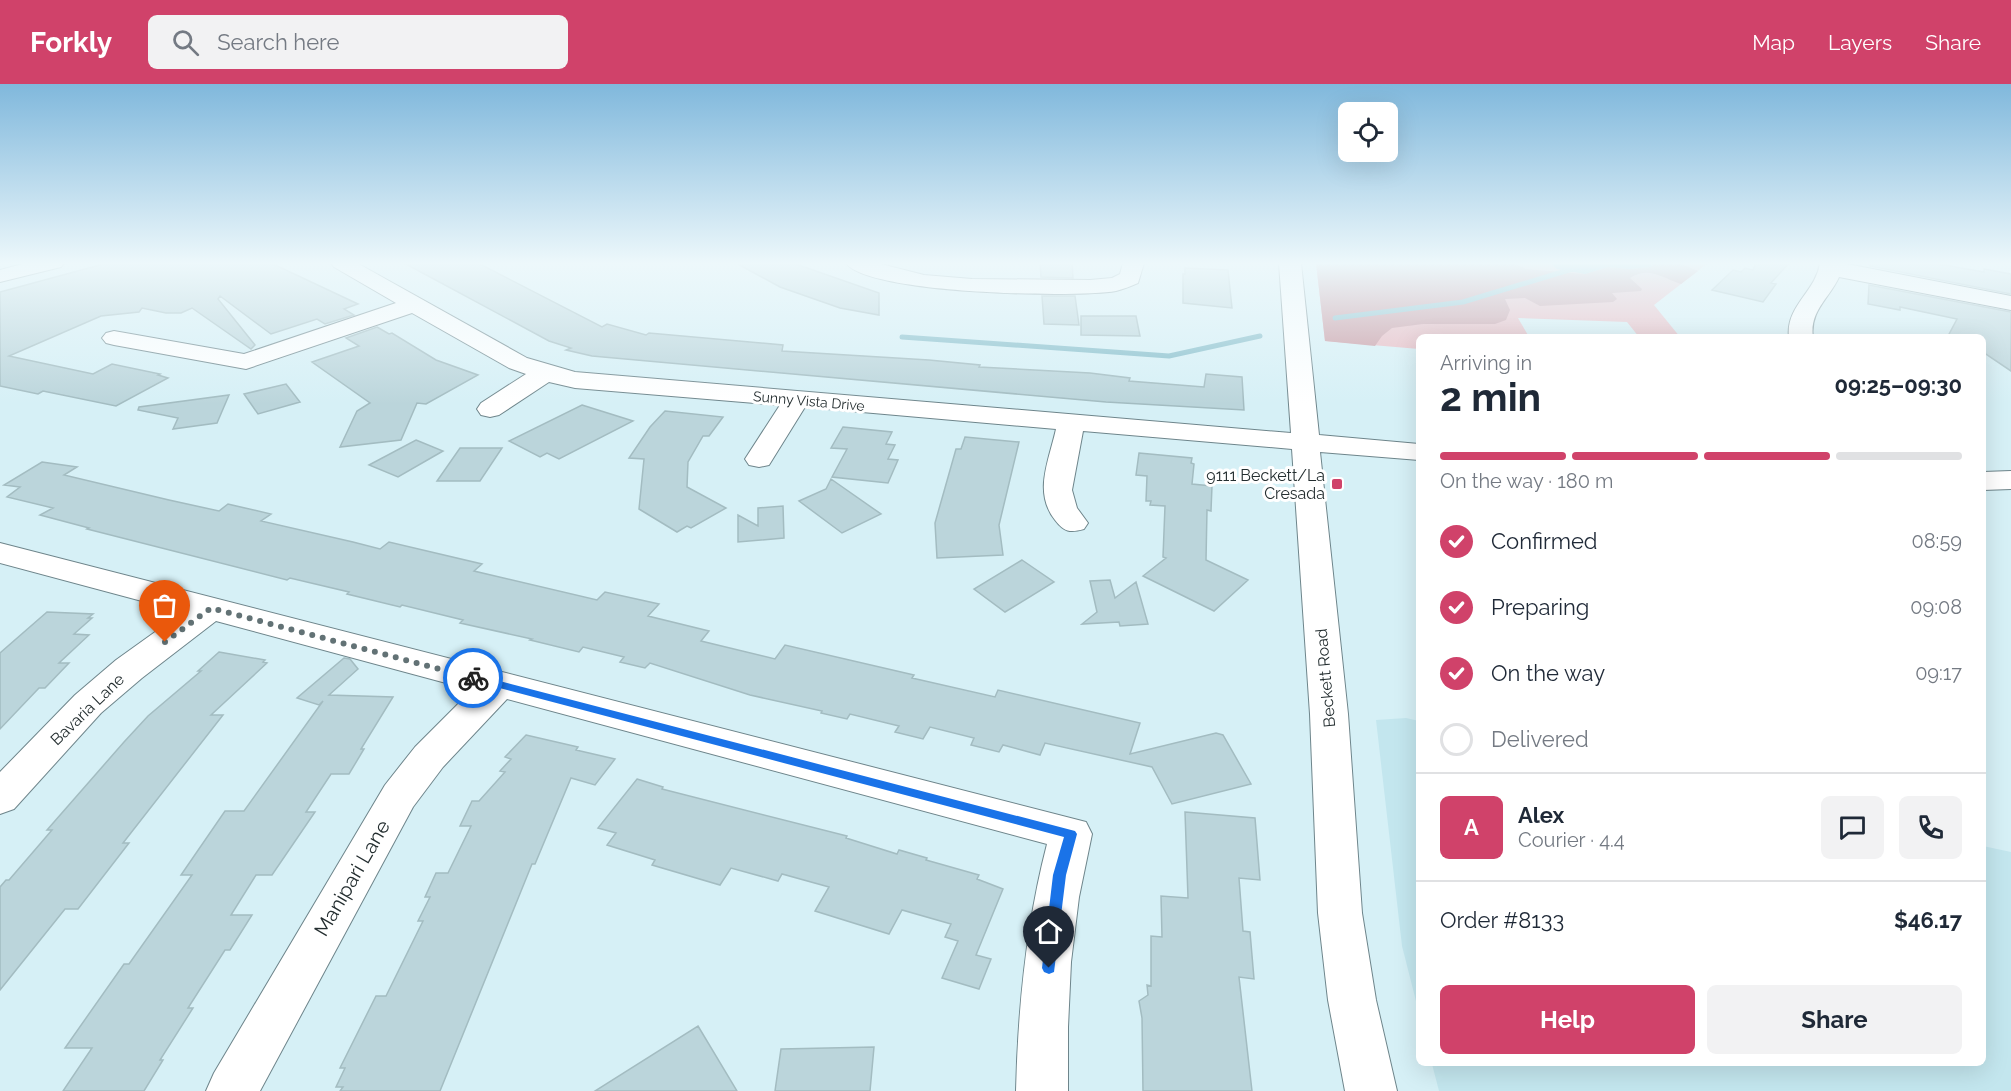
<!DOCTYPE html>
<meta charset="utf-8">
<style>
:root{--surface:#fff;--page:#f2f2f3;--text:#1f2937;--muted:#747a83;--line:#e0e1e3;--accent:#d0426a}
body{margin:0;font-family:Raleway,sans-serif;background:var(--page);color:var(--text);height:100vh;display:flex;flex-direction:column;font-size:22px;white-space:nowrap}
*{box-sizing:border-box;margin:0}
p{font-size:20px;color:var(--muted)}
.icon{flex:none;width:33px;height:33px;fill:none;stroke:currentColor;stroke-width:2;stroke-linecap:round;stroke-linejoin:round}
.map{position:relative;flex:1;overflow:hidden}
.details{position:absolute;left:1416px;top:250px;width:570px;height:732px;display:flex;flex-direction:column;background:var(--surface);border-radius:9px;box-shadow:0 6px 24px #0002}
.details>*{flex:none}
.fabs{position:absolute;left:1338px;top:18px;display:grid;gap:12px}
.fabs a{display:grid;place-items:center;width:60px;height:60px;border-radius:9px;background:var(--surface);box-shadow:0 6px 24px #0002;font-size:30px}
.pin{position:absolute;display:grid;place-items:center;width:51px;height:51px;color:#fff;margin:-62px -26px;border-radius:50% 50% 50% 0;rotate:-45deg;box-shadow:0 0 6px #0007}
.pin .icon{rotate:45deg}
.courier{position:absolute;display:grid;place-items:center;width:60px;height:60px;margin:-30px;border:4px solid #1a73e8;border-radius:50%;background:#fff;color:#222;box-shadow:0 2px 8px #0007}
.overview em{font-style:normal;font-weight:700}
.overview div{display:flex;flex-direction:column-reverse}
.overview{display:flex;align-items:center;justify-content:space-between;height:102px;padding:0 24px}
h1{font-size:39px;font-weight:700;line-height:45px}
.bar{display:grid;grid-template-columns:repeat(4,1fr);gap:9px 6px;align-content:center;height:72px;padding:0 24px}
.bar i{height:8px;border-radius:4px;background:var(--line)}
.bar .active{background:var(--accent)}
.bar p{grid-column:span 4}
.line{display:flex;align-items:center;gap:15px;padding:0 24px;border-top:2px solid var(--line)}
.line div{flex:1}
.round{display:grid;place-items:center;flex:none;width:63px;height:63px;border-radius:9px;background:var(--page)}
ol{padding:0 24px;list-style:none}
li{display:flex;align-items:center;gap:18px;height:66px}
li p{margin-inline-start:auto}
li .icon{padding:6px;border-radius:50%;background:var(--accent);color:#fff;stroke-width:4}
li:last-child{color:var(--muted)}
li i{width:33px;height:33px;border:3px solid var(--line);border-radius:50%}
.primary-button{display:flex;gap:12px;margin-top:auto;padding:12px 24px}
.primary-button a{flex:1;height:69px;border-radius:9px;background:var(--accent);color:#fff;font-size:24px;font-weight:700;line-height:69px;text-align:center}
.primary-button a+a{background:var(--page);color:var(--text)}
header{display:flex;align-items:center;gap:36px;box-sizing:border-box;height:84px;padding:0 30px;background:var(--accent);color:#fff}
header strong{font-size:28px}
nav{display:flex;gap:33px;margin-inline-start:auto;font-size:21px}
.search{width:420px;height:54px;background:var(--page);display:flex;align-items:center;gap:15px;box-sizing:border-box;padding:0 21px;border-radius:9px;color:var(--muted);font-size:22px}
.map>svg:first-child{display:block}
.built{fill:#c3e6ee}
.green{fill:#eab8c0}
.forest{fill:#c8969f}
.water{fill:#85bdca}
.lines{fill:none;stroke-linecap:round;stroke-linejoin:round}
.stream{stroke:#85bdca;stroke-width:5}
.building{fill:#bbd5db;stroke:#a3bcc1;stroke-width:1.5}
.minor-casing{stroke:#6e858b;stroke-width:2}
.minor{fill:#fff;fill-rule:evenodd}
.route{fill:#1a73e8}
.done{stroke:#627275;stroke-width:6;stroke-dasharray:0 10.8}
.poi-dot{fill:#d0426a;stroke:#fff;stroke-width:2}
.labels{text-anchor:middle;stroke-width:6;stroke-linejoin:round;paint-order:stroke}
.far-street-label{font-size:14px;fill:#242e30;stroke:#fff}
.poi-label{font-size:16px;fill:#242e30;stroke:#fff;text-anchor:end}
.street-label{font-size:16px;fill:#242e30;stroke:#fff}
.near-street-label{font-size:20px;fill:#242e30;stroke:#fff}
</style>
<header>
<strong>Forkly</strong>
<div class="search"><svg class="icon" aria-label="search" viewBox="0 0 24 24"><circle cx="10" cy="10" r="6"/><path d="M15 15l6 6"/></svg>Search here</div>
<nav><a>Map</a><a>Layers</a><a>Share</a></nav>
</header>
<div class="map">
<svg width="2011" height="1007" viewBox="0 0 2011 1007">
<rect width="100%" height="100%" fill="#d6f0f6"/>
<!-- built -->
<path class="built" d="M1406,634l13,3v292l-17,-67 -26,-226z
M1983,762l28,6v239h-572l-7,-27h551z"/>
<!-- green -->
<path class="green" d="M1316,179h392l-54,42 26,32h-41l-12,-15 -109,-4 11,19 -110,1v11l-94,-8z"/>
<!-- forest -->
<path class="forest" d="M1316,179h198l12,6 59,5 23,-7 21,2 22,-2 1,-4h28l18,8 -17,13c-19,-6 -32,-18 -51,-6l12,11 -1,2 -29,2 5,6 -4,3 -73,4 -15,-8 -20,1 5,11 -4,10 -11,4h-72l-31,4 -10,8 -7,10 -50,-5z"/>
<!-- water -->
<path class="water" d="M1551,179h101l-1,4 -22,2 -21,-2 -23,7 -28,-5z"/>
<g class="lines">
<!-- stream -->
<path class="stream" d="M1335,234l128,-16 129,-39
M902,253l267,19 91,-20"/>
</g>
<!-- building -->
<path class="building" d="M107,179h164l87,41 -14,5 10,6 -29,9 -8,-5 -46,15 -51,-38 -2,3 37,46 -4,4 -59,-41 -11,5h-15l-24,-5 -3,4 -38,4 -92,40 84,18 19,-10 48,10 -2,1 10,3 -52,28 -73,-15 -5,3 -38,-8v-94z
M404,179h74l124,64 5,-3 39,11 3,-2 134,12 -1,6 147,9 51,5 -1,2 111,6 40,5 -1,3 75,6 2,-13 36,3 2,33 -138,-8 -514,-46 -26,-6 5,-2 -22,-7z
M736,179h57l86,30v22l-39,-7 -60,-21z
M1040,179h32l1,15 -32,-1z
M1756,179h33l-18,20 5,1 -13,18 -51,-12 21,-20 8,2 4,-4 8,2z
M1870,179h63l51,9v-3l27,5v20l-141,-28z
M1185,184l43,2 4,38 -49,-5v-29h2z
M1869,201l142,27v59l-28,-19v-14h-36l10,-19 -57,-12v3l-32,-6z
M1042,212h33l4,29 -35,-1z
M1081,232h55l4,20 -59,-1z
M377,243l12,7 3,-1 44,27 42,15 -52,29 -9,-1 -16,37 -61,7 17,-36 13,-8 -58,-41 47,-16 -13,-8z
M286,300l14,18 -42,12 -14,-20z
M229,311l-12,28 -44,6 5,-11 -40,-8 1,-3z
M582,321l51,16 -74,38 -12,-6 -7,4 -31,-16z
M665,327l58,6 -14,19h-6l-15,26 -1,25 39,21 -35,20 -4,-2 -10,6 -38,-23 5,-50 -15,-1 21,-31z
M843,343l49,5 -6,12 9,1 -7,14 10,1 -10,23 -56,-6 15,-28 -16,-1z
M965,353l54,5 -20,83 4,30 -66,3 -2,-35 21,-74h5z
M416,356l27,11 -45,26 -29,-12z
M460,364h42l-22,33h-43z
M1139,369l53,5 -1,5 3,1 -2,20 20,2 -1,25 -4,-1 -1,50 42,20 -34,31 -71,-35 23,-18 -3,-1 2,-51 -15,-1 1,-4h-5l1,-25 -11,-1z
M42,378l35,5 -13,8 105,25 50,11 9,-7 4,1 39,9 -10,7 92,21 27,7 9,-7 93,22 -8,7 123,29 8,-8 54,12 -11,12 61,15 -8,10 74,18 10,-14 129,30 -2,3 83,19 3,-7 142,33 -10,31 86,-21 7,2 28,49 -79,20 -20,-37 -107,-24 -5,12 -37,-10 -4,7 -28,-7 3,-7 -44,-11 -7,12 -28,-7 4,-6 -49,-12 -3,5 -26,-6 1,-2 -72,-16 -100,-32 -5,5 -25,-6 4,-5 -41,-10 -4,5 -49,-12 2,-1 -72,-16 3,-3 -61,-15 -2,2 -53,-13 2,-2 -59,-14 -3,2 -200,-51 2,-1 -49,-13 13,-7 -46,-11 13,-10 -16,-2z
M831,395l50,35 -39,19 -43,-32 27,-12z
M783,422l1,32 -46,4v-27l20,11v-18z
M1022,476l32,22 -49,30 -31,-23z
M1110,496l5,18 21,-16 12,42 -28,2 -1,-4 -37,2 15,-12 -7,-31z
M47,528l46,2 -5,4h4l-18,16 15,1 -30,28h10l-24,25h-6l-39,41v-76z
M219,568l46,8 -2,2 4,1 -56,52h12l-100,128h6l-51,66h-13l-65,81v-103l6,-7h3l43,-50h-5l77,-88 24,-26 53,-45h-3z
M344,574l6,1 8,10 -29,26 64,2 -32,52h3l-15,25h-18l-25,38h9l-43,63h-16l-25,40h21l-22,35h-5l-37,58h5l-33,52h3l-19,31h-81l29,-43h-27l59,-84h5l63,-89h-11l44,-64h19l79,-110 -4,4 -22,-7z
M526,651l52,12 -2,3 39,9 -20,26 -24,-7 -36,86h-3l-92,227h-100l3,-4h-7l9,-19h-5l36,-72h10l37,-75h-5l12,-24h-5l11,-24h12l23,-47h-11l12,-25h7l26,-29 -5,-1 11,-12 -6,-2z
M637,695l26,8 -1,2 185,47 -1,2 51,16 2,-4 28,8 -1,2 53,15 -2,4 26,10 -27,66 15,4 -12,30 -37,-11 16,-37 -13,-4 6,-13 -49,-14 -13,24 -74,-23 14,-24 -47,-13 -4,7 -47,-13 -11,17 -68,-20 3,-5 -48,-15 9,-12 -18,-5z
M1185,728l70,6 5,62 -21,-2 4,53 7,1 4,47 -15,-2 13,114h-109l-1,-73 -3,-17 9,-6 -1,-10 4,1v-50l11,1 -1,-41 27,2z
M698,942l39,65h-142z
M874,963l-4,44h-95l6,-42z"/>
<g class="lines">
<!-- minor casing -->
<g class="minor-casing">
<path id="minor" d="M26,179h38l-3,4 -61,15v-12z
M331,179h26l170,95 48,14 716,61 -12,-170h22l18,172 100,9v16l-99,-8 28,262 14,199 14,87 21,91h-52l-17,-91 -10,-87 -8,-199 -18,-265 -209,-18 -11,59 5,18 11,15 -4,6c-14,4 -20,3 -29,-9 -22,-28 -6,-59 1,-91l-251,-22 -36,58 -10,2 -10,-2 -4,-6 35,-54 -205,-17 -26,-6 -50,33 -9,2 -9,-2 -4,-6 4,-6 45,-29 -17,-6 -97,-55 -166,56 -132,-24 -8,-2 -4,-5 4,-5 8,-2 130,23 152,-51 -62,-36z
M846,179h31l47,12 48,4 118,1 22,-2 8,-4 3,-11h21l-6,20c-7,3 -14,6 -22,8 -40,7 -249,3 -270,-28z
M1820,179h22l169,33v14l-172,-33c-10,22 -30,34 -26,61h-24c-4,-32 27,-46 31,-75z
M2011,387v18l-28,1v-18z
M0,459l1086,279 6,12 -13,63 -8,65 -3,65v64h-52c2,-83 10,-166 31,-247l-540,-145 -64,68 -30,40 -153,284h-54l8,-18 171,-288 30,-38 57,-57 -256,-69 -74,57 -41,35 -87,96 -14,5v-42l75,-77 41,-35 67,-48 -183,-49z"/>
</g>
<!-- minor -->
<use href="#minor" class="minor"/>
</g>
<!-- sky -->
<linearGradient id="sky" x2="0" y2="1"><stop stop-color="#80b8dc"/><stop offset="0.56" stop-color="#edf8fb"/><stop offset="1" stop-color="#edf8fb" stop-opacity="0"/></linearGradient>
<rect width="2011" height="320" fill="url(#sky)"/>
<!-- route -->
<path class="route" d="M473,590l602,157 2,3 -11,41 -12,97 -5,2 -5,-2 -2,-4 11,-93 11,-38 -595,-157v-5z"/>
<g class="lines">
<!-- done -->
<path class="done" d="M165,558l46,-34 262,70"/>
</g>
<!-- markers -->
<rect class="poi-dot" x="1331" y="394" width="12" height="12" rx="3"/>
<g class="labels">
<!-- far-street labels -->
<g class="far-street-label">
<text transform="translate(809 317) rotate(5)" y="5">Sunny Vista Drive</text>
</g>
<!-- poi labels -->
<g class="poi-label">
<text x="1325" y="397">9111 Beckett/La<tspan x="1325" dy="18">Cresada</tspan></text>
</g>
<!-- street labels -->
<g class="street-label">
<text transform="translate(1325 594) rotate(-95)" y="6">Beckett Road</text>
<text transform="translate(87 625) rotate(-44)" y="6">Bavaria Lane</text>
</g>
<!-- near-street labels -->
<g class="near-street-label">
<text transform="translate(352 794) rotate(-60)" y="7">Manipari Lane</text>
</g>
</g>
</svg>
<div class="fabs">
<a><svg class="icon" aria-label="locate" viewBox="0 0 24 24"><circle cx="12" cy="12" r="6"/><path d="M12 2v4M12 18v4M2 12h4M18 12h4"/></svg></a>
</div>
<div class="pin" style="left:165px;top:558px;background:#ea580c"><svg class="icon" aria-label="bag" viewBox="0 0 24 24"><path d="M5 8h14l-1 12H6zM9 8a3 3 0 0 1 6 0"/></svg></div>
<div class="pin" style="left:1049px;top:884px;background:#1f2937"><svg class="icon" aria-label="home" viewBox="0 0 24 24"><path d="M3 11l9-7 9 7M6 9v11h12V9"/></svg></div>
<div class="courier" style="left:473px;top:594px"><svg class="icon" aria-label="bike" viewBox="0 0 24 24"><circle cx="6" cy="16" r="4"/><circle cx="18" cy="16" r="4"/><path d="M6 16l4-8h5l3 8M10 8l3 8H6M13 5h3"/></svg></div>
<section class="details">
<div class="overview"><div><h1>2 min</h1><p>Arriving in</p></div><em>09:25–09:30</em></div>
<div class="bar"><i class="active"></i><i class="active"></i><i class="active"></i><i></i><p>On the way · 180 m</p></div>
<ol>
<li><svg class="icon" aria-label="check" viewBox="0 0 24 24"><path d="M5 12l5 5 9-10"/></svg>Confirmed<p>08:59</p></li>
<li><svg class="icon" aria-label="check" viewBox="0 0 24 24"><path d="M5 12l5 5 9-10"/></svg>Preparing<p>09:08</p></li>
<li><svg class="icon" aria-label="check" viewBox="0 0 24 24"><path d="M5 12l5 5 9-10"/></svg>On the way<p>09:17</p></li>
<li><i></i>Delivered</li>
</ol>
<div class="line" style="height:108px"><b class="round" style="background:var(--accent);color:#fff">A</b><div><b>Alex</b><p>Courier · 4.4</p></div><a class="round"><svg class="icon" aria-label="chat" viewBox="0 0 24 24"><path d="M4 5h16v11H9l-5 4z"/></svg></a><a class="round"><svg class="icon" aria-label="phone" viewBox="0 0 24 24"><path d="M5 4h4l2 5-3 2q2 4 5 5l2-3 5 2v4C11 20 4 13 5 4z"/></svg></a></div>
<div class="line" style="height:78px"><div>Order #8133</div><b>$46.17</b></div>
<div class="primary-button"><a>Help</a><a>Share</a></div>
</section>
</div>
